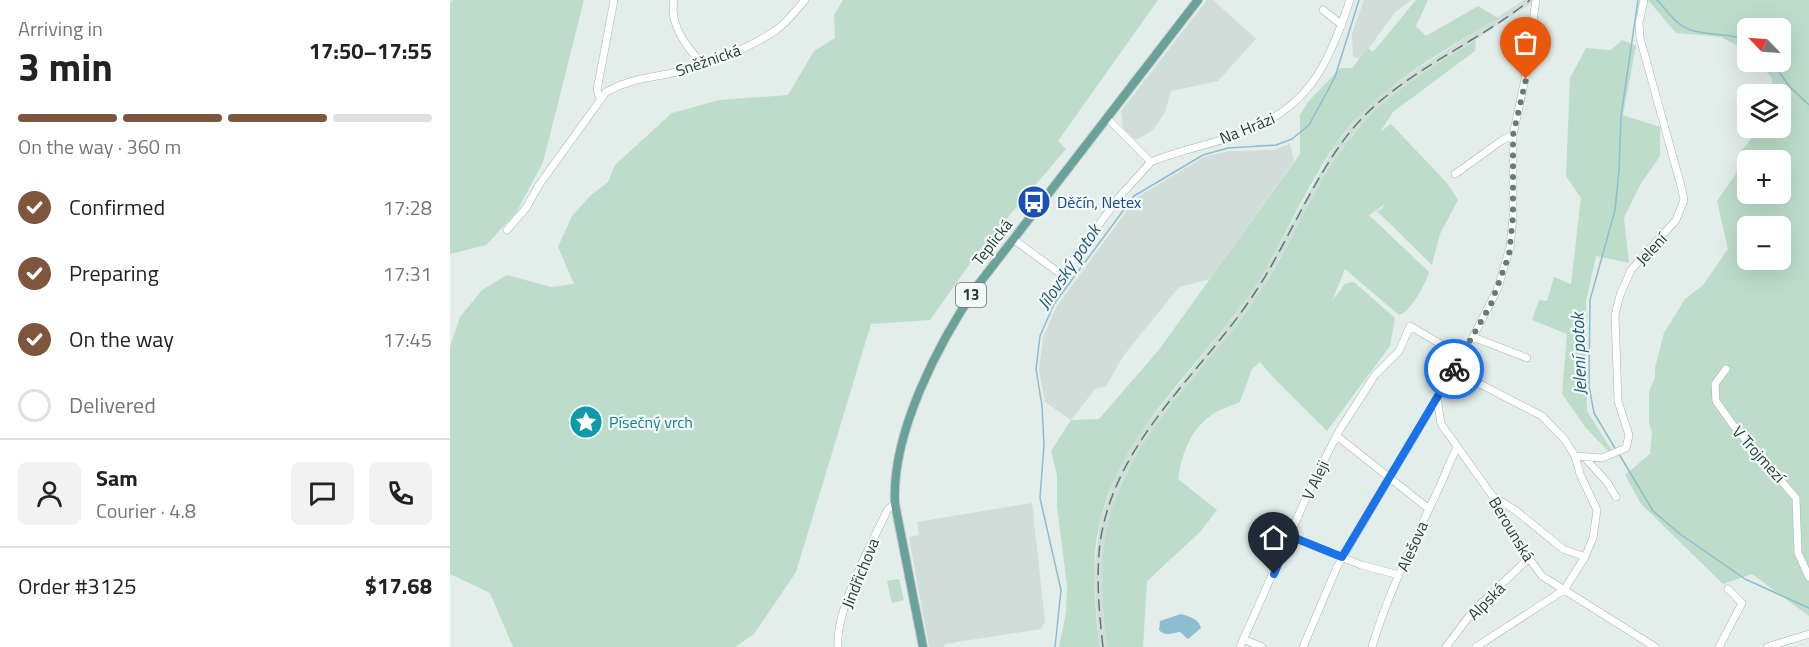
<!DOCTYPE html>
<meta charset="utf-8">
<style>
:root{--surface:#fff;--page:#f2f2f2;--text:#222;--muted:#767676;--line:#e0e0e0;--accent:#7e563d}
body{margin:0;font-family:"Titillium Web",sans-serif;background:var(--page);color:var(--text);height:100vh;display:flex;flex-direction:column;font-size:22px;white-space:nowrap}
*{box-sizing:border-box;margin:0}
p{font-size:20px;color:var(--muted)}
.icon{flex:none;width:33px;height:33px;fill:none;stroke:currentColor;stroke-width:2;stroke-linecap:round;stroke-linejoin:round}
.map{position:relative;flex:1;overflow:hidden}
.details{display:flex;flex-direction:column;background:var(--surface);width:450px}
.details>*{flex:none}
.needle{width:39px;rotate:295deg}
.buttons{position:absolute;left:1287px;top:18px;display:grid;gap:12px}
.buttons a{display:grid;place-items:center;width:54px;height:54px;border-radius:9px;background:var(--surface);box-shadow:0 6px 24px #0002;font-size:30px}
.pin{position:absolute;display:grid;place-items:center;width:51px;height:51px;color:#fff;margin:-62px -26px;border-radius:50% 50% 50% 0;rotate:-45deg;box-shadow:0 0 6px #0007}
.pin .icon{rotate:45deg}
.courier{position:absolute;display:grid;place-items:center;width:60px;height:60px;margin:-30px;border:4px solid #1a73e8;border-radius:50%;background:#fff;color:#222;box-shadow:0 2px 8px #0007}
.headline em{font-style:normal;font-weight:700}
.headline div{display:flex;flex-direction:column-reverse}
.headline{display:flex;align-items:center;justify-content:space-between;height:102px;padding:0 18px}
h1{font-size:39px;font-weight:700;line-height:45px}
.bar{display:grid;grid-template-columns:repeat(4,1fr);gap:9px 6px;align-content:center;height:72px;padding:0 18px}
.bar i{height:8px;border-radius:4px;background:var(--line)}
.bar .selected{background:var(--accent)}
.bar p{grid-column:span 4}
.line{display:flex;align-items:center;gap:15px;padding:0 18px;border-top:2px solid var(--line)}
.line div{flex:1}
.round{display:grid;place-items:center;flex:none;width:63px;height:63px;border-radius:9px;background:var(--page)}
ol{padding:0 18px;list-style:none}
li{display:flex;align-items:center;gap:18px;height:66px}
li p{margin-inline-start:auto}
li .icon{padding:6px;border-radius:50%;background:var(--accent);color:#fff;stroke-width:4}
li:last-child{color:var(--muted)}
li i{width:33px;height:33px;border:3px solid var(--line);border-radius:50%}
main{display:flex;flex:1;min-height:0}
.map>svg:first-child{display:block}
.built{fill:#d1ddd9}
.green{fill:#bdddca;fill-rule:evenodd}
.water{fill:#8dbdd1}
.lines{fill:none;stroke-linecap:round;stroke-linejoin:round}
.stream{stroke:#8dbdd1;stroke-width:1.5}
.minor-casing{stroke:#a6b5b2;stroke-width:8}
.major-casing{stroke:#c1c9c8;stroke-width:10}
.minor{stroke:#fff;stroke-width:7}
.major{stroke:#69a19b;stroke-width:8}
.rail{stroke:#5e7976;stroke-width:1.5;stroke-dasharray:12 6;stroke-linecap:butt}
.done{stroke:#667b78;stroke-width:6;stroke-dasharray:0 10.8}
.route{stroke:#1a73e8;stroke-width:8}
.labels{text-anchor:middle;stroke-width:4.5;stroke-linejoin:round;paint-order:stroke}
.shield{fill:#f4f9f7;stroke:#627673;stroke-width:1.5}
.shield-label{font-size:15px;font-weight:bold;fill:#233e3a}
.street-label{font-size:16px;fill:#233e3a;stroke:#f4f9f7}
.transit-label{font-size:16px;fill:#164399;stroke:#f4f9f7;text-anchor:start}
.culture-label{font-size:16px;fill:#0d838f;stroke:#f4f9f7;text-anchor:start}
.water-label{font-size:18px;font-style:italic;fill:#1e5d79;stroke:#f4f9f7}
</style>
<main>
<section class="details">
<div class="headline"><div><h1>3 min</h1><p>Arriving in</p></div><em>17:50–17:55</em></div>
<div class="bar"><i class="selected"></i><i class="selected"></i><i class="selected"></i><i></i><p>On the way · 360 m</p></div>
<ol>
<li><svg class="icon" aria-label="check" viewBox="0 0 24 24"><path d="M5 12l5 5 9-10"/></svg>Confirmed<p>17:28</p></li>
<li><svg class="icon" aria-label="check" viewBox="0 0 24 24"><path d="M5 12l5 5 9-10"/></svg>Preparing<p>17:31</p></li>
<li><svg class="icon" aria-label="check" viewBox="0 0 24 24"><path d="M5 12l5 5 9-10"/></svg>On the way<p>17:45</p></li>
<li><i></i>Delivered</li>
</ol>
<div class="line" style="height:108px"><a class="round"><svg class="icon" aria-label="person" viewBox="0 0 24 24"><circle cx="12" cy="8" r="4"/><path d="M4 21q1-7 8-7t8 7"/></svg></a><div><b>Sam</b><p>Courier · 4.8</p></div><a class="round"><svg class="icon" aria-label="chat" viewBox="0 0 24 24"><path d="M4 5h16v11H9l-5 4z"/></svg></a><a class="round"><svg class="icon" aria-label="phone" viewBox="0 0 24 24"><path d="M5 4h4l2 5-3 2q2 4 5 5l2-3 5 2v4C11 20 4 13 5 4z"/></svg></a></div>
<div class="line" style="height:78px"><div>Order #3125</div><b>$17.68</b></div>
</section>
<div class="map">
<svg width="1359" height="647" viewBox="0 0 1359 647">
<rect width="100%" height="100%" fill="#e3edea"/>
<!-- built -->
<path class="built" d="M757,0h6l43,39 -38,42 -47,10 -6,21 -12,18 -17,10 -13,-12 -2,-17z
M914,0h47l-16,12 -35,48 -7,-4 -1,-23z
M1074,0h12l-141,93 -42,41 -24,37 -69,122 -18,25 -95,120 -19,31 -9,19 -11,36 -6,49 5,74h-8l-5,-75 6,-50 12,-37 9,-19 19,-33 96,-119 32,-49 68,-121 25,-31 29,-26z
M840,144l4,17 -84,118 -31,8 -55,68 -18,31 -11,3 -24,31 -26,-18 -6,-32 4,-33 14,-31 79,-108 68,-41 26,-6 43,-1z
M582,503l13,118 -4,8 -96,15 -1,3h-15l-20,-110 10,-2 -2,-13z"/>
<!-- green -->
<path class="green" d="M3,0h131l-41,162 -27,51 -30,32 -36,9v-251z
M393,0h315l-100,141 8,8 -87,102 -49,69 -59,4 -75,248 -42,62 -19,13h-222l-23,-54 -40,-19v-227l10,-30 22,-27 25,-15 44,12 23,-3 -16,-37 14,-31 19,-21 17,-13 7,-17 57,-52 47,-13 69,-5 26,-44 21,-13 -1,-23z
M966,0h12l-12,26 10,10 52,-30 20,12c-58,35 -120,68 -161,124 -34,48 -55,105 -88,153 -56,80 -139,146 -153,248 -4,35 0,69 3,104h-40l7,-34 1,-28 -10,-79v-31l-6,-24 20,-31 28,-1 59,-68 142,-197v-39l8,-13 32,-34h12l16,-20 5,4z
M1198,0h161v616l-57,-42 -29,10 -82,-80 -16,-29 25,-21 2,-22 -3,-9v-31l6,-15v-9l9,-35 21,-34 18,-14 25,-36 -11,-48 30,-43 -5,-8 18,-22h20v-34h-6l-2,-16 -14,-16h22v-34h-32l-1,23 -26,-14 -45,-4zM1298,160h32v34h-32zM1298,226h32v34h-32z
M1026,40l-1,11 -82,61 -13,20 11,-8 56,59 11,17 -18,34 -8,31 -55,-54 5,-2 3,-5 -16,11 60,57c-3,11 -19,41 -30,43l-54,-46 -13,32 13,-17 7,-2 3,1 40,35 -5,28 -63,85 -55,-55 -12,-14 -8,7 -12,33c-9,4 -19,7 -27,12 -23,15 -31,40 -35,65l39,31 -17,22 -53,49 -4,66h-36c-5,-48 -10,-98 7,-144 28,-81 98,-138 145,-209 37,-56 60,-124 107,-174 31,-33 72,-56 110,-80z
M1172,40l14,6 -13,69 37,12v29l-20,29 -16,33 5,45 -33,-7 -10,46 1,109 25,40h-4l-22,-23 -24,-34 5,-60 -35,-14 7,-20 8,1 7,-24 17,7 10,-86 -15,-22 4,-98 16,-30 25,2z
M449,579l5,21 -12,3 -5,-22z"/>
<!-- water -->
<path class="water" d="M731,614c9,3 17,4 20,14l-13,11 -8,-7c-8,1 -15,5 -21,-2l1,-9z"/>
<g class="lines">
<!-- stream -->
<path class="stream" d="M1207,0c8,8 15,19 24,25 16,12 47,7 67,15
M1322,62l17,24 20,19
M1166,450l-22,-37 -5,-27 1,-86 25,-90 4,-39 2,-55 17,-116
M1169,454l34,57 27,23 65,45 64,29
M605,647l6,-57 -21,-92 4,-53 -2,-39 -6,-37 4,-33 14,-32 80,-108 69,-41 25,-7 48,-3 16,-6 17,-14 26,-48 24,-77"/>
<!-- minor casing -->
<g class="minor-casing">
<path id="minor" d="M224,0c-5,24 13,48 29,64
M873,10l19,15
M150,98l-3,-8 17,-90
M701,162c29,-12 59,-17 88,-28 70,-25 88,-67 111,-134
M1005,174l46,-33 12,-6
M57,230l19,-22 13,-23 67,-93c25,-14 45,-14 71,-20 34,-9 70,-22 99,-42 11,-7 20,-20 29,-30
M563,239l49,36 58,-79 31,-34 -44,-44
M1023,337l54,21
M1276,369l-11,15 1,17 17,24 63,73 2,55 11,24
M1003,370l89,46 23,24 10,16 5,18 17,36 -4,28 -8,19 -21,33 -88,57
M987,398l4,26 53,74 28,51 20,27 113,71
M887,436l92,73
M1125,456l27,2 24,-10 3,-13 -11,-34 -3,-86 5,-20 11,-25 45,-50 8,-20 -3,-14 -41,-148 -1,-15 5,-23
M1134,457l23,25 9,15
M1047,499l18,11 48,39 22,8
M840,536l71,29 38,10
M793,639l19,8
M388,647c-3,-37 34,-104 50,-138l7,-5
M790,647l75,-169 24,-47 36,-56 24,-24 11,-25 51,30
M853,647l34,-80 136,-230 25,-49 12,-41 3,-30v-82l12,-56 11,-79
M922,647c16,-54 42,-106 66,-157 7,-14 11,-28 19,-42
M996,647l27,-36 56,-53
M1269,647l23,-44 -14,-14
M1317,647l42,-13"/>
</g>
<!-- major casing -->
<g class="major-casing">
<path id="major" d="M473,647l-28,-143c-4,-71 44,-162 83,-219l220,-285"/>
</g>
<!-- minor -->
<use href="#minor" class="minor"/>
<!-- major -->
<use href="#major" class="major"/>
<!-- rail -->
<path class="rail" d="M653,647c-4,-35 -7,-70 -3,-104 15,-104 102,-169 156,-252 36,-55 64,-131 110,-177 48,-47 112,-72 164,-114"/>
</g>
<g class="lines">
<!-- done -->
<path class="done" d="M1004,369l37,-65 18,-49 4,-38v-82l13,-56"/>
<!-- route -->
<path class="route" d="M824,574l16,-38 52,21 112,-188"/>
</g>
<!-- icons -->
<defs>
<g id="bus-disc" transform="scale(1.725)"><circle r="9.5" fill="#1a4fb4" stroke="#f4f9f7"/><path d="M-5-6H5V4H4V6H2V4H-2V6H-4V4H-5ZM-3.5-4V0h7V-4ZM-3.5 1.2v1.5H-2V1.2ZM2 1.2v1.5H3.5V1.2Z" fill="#fff"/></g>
<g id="sight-disc" transform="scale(1.725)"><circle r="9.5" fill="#0f9aa8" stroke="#f4f9f7"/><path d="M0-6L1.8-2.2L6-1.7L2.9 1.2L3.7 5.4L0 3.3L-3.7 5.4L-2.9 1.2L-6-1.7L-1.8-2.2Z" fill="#fff"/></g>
</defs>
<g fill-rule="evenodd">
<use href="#bus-disc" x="584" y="202"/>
<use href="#sight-disc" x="136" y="422"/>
</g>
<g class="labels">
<!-- shield labels -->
<rect class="shield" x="506" y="283" width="30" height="24" rx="4.5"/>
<g class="shield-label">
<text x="521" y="300">13</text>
</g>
<!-- street labels -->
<g class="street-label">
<text transform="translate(258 60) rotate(-19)" y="6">Sněžnická</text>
<text transform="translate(797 128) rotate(-22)" y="6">Na Hrázi</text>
<text transform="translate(542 242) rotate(-52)" y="6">Teplická</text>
<text transform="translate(1201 249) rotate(-47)" y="6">Jelení</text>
<text transform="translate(1309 454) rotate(48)" y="6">V Trojmezí</text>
<text transform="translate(865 480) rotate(-65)" y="6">V Aleji</text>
<text transform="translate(1062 529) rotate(59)" y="6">Berounská</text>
<text transform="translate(962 546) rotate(-66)" y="6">Alešova</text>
<text transform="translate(410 573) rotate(-68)" y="6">Jindřichova</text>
<text transform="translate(1036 601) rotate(-45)" y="6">Alpská</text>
</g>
<!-- transit labels -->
<g class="transit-label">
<text x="607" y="208">Děčín, Netex</text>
</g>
<!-- culture labels -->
<g class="culture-label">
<text x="159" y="428">Písečný vrch</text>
</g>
<!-- water labels -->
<g class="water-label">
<text transform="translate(619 267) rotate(-56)" y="6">Jílovský potok</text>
<text transform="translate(1129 354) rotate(-92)" y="6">Jelení potok</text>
</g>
</g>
</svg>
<div class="buttons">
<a><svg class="needle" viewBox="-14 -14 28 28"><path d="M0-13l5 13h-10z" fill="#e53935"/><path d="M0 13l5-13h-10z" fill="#767676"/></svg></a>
<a><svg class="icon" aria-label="layers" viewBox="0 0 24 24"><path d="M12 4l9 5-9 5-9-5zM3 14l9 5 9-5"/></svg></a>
<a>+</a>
<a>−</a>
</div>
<div class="pin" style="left:1076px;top:79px;background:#ea580c"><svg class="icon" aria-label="bag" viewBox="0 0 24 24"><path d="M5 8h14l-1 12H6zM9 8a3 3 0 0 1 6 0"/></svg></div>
<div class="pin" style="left:824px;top:574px;background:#1f2937"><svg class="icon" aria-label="home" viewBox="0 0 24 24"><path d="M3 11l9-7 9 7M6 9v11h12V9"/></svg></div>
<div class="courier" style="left:1004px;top:369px"><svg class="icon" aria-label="bike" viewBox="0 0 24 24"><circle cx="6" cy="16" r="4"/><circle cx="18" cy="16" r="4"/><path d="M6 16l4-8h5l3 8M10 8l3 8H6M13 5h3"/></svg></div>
</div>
</main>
